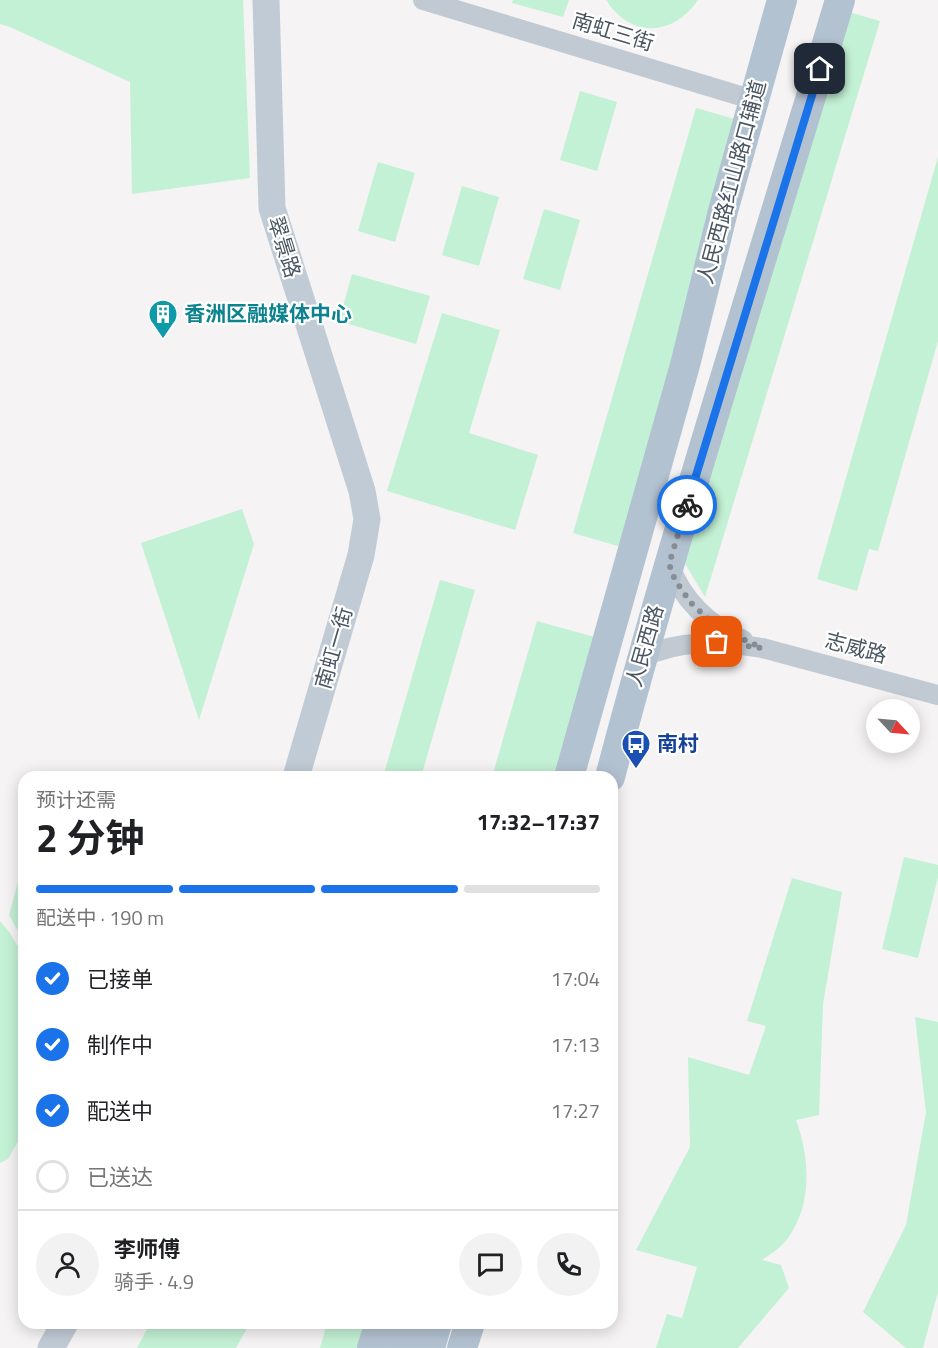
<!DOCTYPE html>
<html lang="zh">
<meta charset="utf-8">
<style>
:root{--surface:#fff;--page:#f2f2f2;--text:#202124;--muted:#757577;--line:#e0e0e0;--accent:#1a73e8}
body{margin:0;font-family:"Titillium Web","Noto Sans SC",sans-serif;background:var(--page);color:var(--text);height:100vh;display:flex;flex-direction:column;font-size:22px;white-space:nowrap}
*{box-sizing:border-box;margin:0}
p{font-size:20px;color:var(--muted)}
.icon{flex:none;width:33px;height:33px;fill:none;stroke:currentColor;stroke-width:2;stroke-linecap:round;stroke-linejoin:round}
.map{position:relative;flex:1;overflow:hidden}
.side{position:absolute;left:18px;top:771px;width:600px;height:558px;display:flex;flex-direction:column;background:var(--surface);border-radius:18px;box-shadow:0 3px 15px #0003}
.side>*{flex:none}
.needle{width:39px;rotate:116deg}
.buttons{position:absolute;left:866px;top:699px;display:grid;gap:12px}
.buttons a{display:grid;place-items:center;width:54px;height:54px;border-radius:50%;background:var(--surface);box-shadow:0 3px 15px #0003;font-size:30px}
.pin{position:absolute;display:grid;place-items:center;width:51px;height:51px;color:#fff;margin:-26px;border-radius:12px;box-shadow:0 3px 9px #0006}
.courier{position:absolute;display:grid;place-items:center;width:60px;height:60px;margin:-30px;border:4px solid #1a73e8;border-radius:50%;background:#fff;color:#222;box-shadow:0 2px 8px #0007}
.summary em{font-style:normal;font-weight:700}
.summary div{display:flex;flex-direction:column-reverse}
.summary{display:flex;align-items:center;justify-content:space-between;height:102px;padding:0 18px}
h1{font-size:39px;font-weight:700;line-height:45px}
.bar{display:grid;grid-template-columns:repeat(4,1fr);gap:9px 6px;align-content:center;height:72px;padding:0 18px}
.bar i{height:8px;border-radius:4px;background:var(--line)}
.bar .selected{background:var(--accent)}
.bar p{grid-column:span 4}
.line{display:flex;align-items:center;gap:15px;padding:0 18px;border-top:2px solid var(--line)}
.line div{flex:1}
.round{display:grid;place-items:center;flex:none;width:63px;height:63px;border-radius:32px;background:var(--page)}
ol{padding:0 18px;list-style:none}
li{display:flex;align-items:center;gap:18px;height:66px}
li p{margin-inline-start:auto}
li .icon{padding:6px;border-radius:50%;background:var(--accent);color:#fff;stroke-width:4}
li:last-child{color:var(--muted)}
li i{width:33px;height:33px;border:3px solid var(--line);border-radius:50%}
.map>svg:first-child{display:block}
.green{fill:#c3f1d5}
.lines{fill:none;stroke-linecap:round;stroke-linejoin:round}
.street{stroke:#c1cad2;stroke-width:20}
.secondary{stroke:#c1cbd6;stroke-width:27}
.primary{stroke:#b3c2d1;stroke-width:30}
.done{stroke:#868d94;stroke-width:6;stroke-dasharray:0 10.8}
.route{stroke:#1a73e8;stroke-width:8}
.labels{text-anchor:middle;stroke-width:4.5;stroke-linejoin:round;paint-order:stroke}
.street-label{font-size:21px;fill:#4a5661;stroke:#fff}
.culture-label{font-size:21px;font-weight:bold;fill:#0d838f;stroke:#fff;text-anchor:start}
.transit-label{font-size:21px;font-weight:bold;fill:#164399;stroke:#fff;text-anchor:start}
</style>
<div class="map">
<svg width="938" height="1348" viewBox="0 0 938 1348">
<rect width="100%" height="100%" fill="#f5f3f3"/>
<!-- green -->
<path class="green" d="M0,0h243l7,178 -118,16 -2,-112 -120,-55 -10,-3z
M513,0h56l-6,17 -51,-14z
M606,0h92c-25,37 -68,38 -92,0z
M842,10l38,11 -175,576 -25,-42z
M580,91l37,11 -20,69 -37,-11z
M696,108l49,14 -124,425 -48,-14z
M938,157v184l-60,210 -9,-2 -12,42 -40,-12z
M378,162l37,11 -20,69 -37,-11z
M462,186l37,11 -20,69 -37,-11z
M544,209l36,11 -20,70 -37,-11z
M352,274l78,22 -14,48 -77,-23z
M442,313l58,17 -31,103 69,22 -23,75 -128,-39z
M242,509l12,35 -55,176 -58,-177z
M440,580l35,10 -54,187h-38z
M537,621l61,17 -41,139h-65z
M904,857l34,8v12l-20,81 -36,-9z
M23,864l1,3v75l-15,-27z
M792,878l50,14 -19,112 -4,111 -23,5c15,40 17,93 -15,126 -6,5 -13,10 -19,14l19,5 8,23 -51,60h-82l11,-34 15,4 15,-51 -61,-17 54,-103 -2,-90 61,18 17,-49 -19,-5z
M0,921l10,12 14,24v174l-16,28 -8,4z
M915,1017l23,5v270l-15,56h-17l-43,-36 43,-87 20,-113z
M150,1323h100l-14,25h-99z
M327,1323h46l-7,25h-46z"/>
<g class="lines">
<!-- street -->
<path class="street" d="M423,0l331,100
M669,564c13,35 39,61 74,76
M641,658c39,-19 79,-17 121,-10l176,47"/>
<!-- secondary -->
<path class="secondary" d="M266,0l6,208 90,283 5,28 -6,36 -65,222
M51,1348l14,-25"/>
<!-- primary -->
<path class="primary" d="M569,777l116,-412 38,-154 59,-211
M610,777c69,-261 153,-518 230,-777
M372,1348l8,-25
M403,1348l7,-25
M430,1348l7,-25
M462,1348l8,-25"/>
</g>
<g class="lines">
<!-- done -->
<path class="done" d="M687,505l-18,59 6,16 16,23 26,24 45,21 -45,-6"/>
<!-- route -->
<path class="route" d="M687,505l133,-436"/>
</g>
<!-- icons -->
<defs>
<g id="building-pin" transform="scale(1.5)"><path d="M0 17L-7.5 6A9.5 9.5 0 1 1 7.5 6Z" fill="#0f9aa8" stroke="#fff"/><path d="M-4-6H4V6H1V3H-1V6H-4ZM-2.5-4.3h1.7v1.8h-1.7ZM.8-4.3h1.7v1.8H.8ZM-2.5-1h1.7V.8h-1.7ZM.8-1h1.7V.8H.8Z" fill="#fff"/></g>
<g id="bus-pin" transform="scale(1.5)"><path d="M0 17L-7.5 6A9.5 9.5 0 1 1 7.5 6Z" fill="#1a4fb4" stroke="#fff"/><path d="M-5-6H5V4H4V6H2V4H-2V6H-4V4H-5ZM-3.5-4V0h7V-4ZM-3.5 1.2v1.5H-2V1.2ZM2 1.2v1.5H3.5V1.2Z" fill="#fff"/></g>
</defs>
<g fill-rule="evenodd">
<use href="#building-pin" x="163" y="314"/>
<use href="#bus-pin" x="636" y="744"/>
</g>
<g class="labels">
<!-- street labels -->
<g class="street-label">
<text transform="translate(613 32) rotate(17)" y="7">南虹三街</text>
<text transform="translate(732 182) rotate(-75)" y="7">人民西路红山路口辅道</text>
<text transform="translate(284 247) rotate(73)" y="7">翠景路</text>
<text transform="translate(645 646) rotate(-74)" y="7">人民西路</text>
<text transform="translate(334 648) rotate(-74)" y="7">南虹一街</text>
<text transform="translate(856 648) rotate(15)" y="7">志威路</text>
</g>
<!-- culture labels -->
<g class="culture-label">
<text x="184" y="321">香洲区融媒体中心</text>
</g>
<!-- transit labels -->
<g class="transit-label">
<text x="657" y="751">南村</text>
</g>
</g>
</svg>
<div class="buttons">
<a><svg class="needle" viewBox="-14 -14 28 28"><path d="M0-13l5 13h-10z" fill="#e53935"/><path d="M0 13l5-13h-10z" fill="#757577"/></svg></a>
</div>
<div class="pin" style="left:717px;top:642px;background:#ea580c"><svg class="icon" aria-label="bag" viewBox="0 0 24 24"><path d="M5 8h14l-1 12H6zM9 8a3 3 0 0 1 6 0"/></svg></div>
<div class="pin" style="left:820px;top:69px;background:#1f2937"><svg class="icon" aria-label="home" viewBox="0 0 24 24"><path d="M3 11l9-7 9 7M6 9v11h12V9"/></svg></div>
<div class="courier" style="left:687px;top:505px"><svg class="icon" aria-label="bike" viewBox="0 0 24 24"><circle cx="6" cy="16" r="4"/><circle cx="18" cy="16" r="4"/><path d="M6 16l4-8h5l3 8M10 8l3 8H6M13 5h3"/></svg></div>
<section class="side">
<div class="summary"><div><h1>2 分钟</h1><p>预计还需</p></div><em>17:32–17:37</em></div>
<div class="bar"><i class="selected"></i><i class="selected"></i><i class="selected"></i><i></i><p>配送中 · 190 m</p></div>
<ol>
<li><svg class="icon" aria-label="check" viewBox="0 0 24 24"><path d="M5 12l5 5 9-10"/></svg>已接单<p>17:04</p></li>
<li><svg class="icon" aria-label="check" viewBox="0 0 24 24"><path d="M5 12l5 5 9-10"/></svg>制作中<p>17:13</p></li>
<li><svg class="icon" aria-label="check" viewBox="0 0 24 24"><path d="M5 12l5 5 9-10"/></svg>配送中<p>17:27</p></li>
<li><i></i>已送达</li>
</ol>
<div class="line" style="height:108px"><a class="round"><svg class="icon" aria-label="person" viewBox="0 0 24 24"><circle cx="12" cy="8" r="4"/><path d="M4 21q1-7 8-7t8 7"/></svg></a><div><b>李师傅</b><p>骑手 · 4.9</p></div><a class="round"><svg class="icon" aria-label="chat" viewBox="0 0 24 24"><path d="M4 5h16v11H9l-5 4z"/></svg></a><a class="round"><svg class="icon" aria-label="phone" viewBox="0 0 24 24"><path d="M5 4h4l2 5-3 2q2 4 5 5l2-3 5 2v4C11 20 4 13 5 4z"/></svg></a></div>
</section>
</div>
